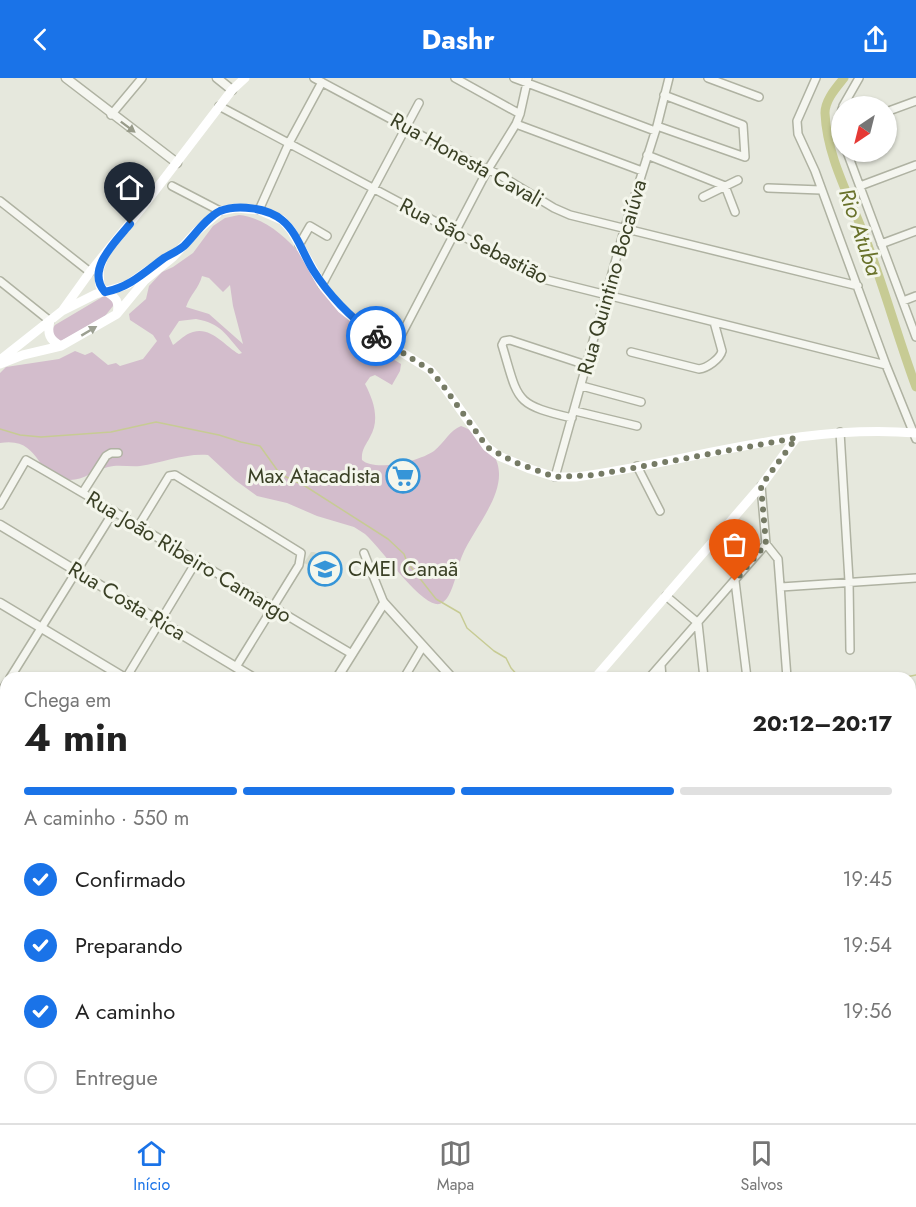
<!DOCTYPE html>
<html lang="pt">
<meta charset="utf-8">
<style>
:root{--surface:#fff;--page:#f6f6f6;--text:#222;--muted:#767676;--line:#e0e0e0;--accent:#1a73e8}
body{margin:0;font-family:Jost,sans-serif;background:var(--page);color:var(--text);height:100vh;display:flex;flex-direction:column;font-size:22px;white-space:nowrap}
*{box-sizing:border-box;margin:0}
p{font-size:20px;color:var(--muted)}
.icon{flex:none;width:33px;height:33px;fill:none;stroke:currentColor;stroke-width:2;stroke-linecap:round;stroke-linejoin:round}
.map{position:relative;flex:1;overflow:hidden}
.details{position:absolute;left:0px;top:594px;width:916px;height:452px;display:flex;flex-direction:column;background:var(--surface);border-radius:18px 18px 0 0;box-shadow:0 2px 4px #0004}
.details>*{flex:none}
.needle{width:39px;rotate:215deg}
.controls{position:absolute;left:831px;top:18px;display:grid;gap:12px}
.controls a{display:grid;place-items:center;width:66px;height:66px;border-radius:50%;background:var(--surface);box-shadow:0 2px 4px #0004;font-size:30px}
.pin{position:absolute;display:grid;place-items:center;width:51px;height:51px;color:#fff;margin:-62px -26px;border-radius:50% 50% 50% 0;rotate:-45deg;box-shadow:0 0 6px #0007}
.pin .icon{rotate:45deg}
.courier{position:absolute;display:grid;place-items:center;width:60px;height:60px;margin:-30px;border:4px solid #1a73e8;border-radius:50%;background:#fff;color:#222;box-shadow:0 2px 8px #0007}
.summary em{font-style:normal;font-weight:700}
.summary div{display:flex;flex-direction:column-reverse}
.summary{display:flex;align-items:center;justify-content:space-between;height:102px;padding:0 24px}
h1{font-size:39px;font-weight:700;line-height:45px}
.bar{display:grid;grid-template-columns:repeat(4,1fr);gap:9px 6px;align-content:center;height:72px;padding:0 24px}
.bar i{height:8px;border-radius:4px;background:var(--line)}
.bar .active{background:var(--accent)}
.bar p{grid-column:span 4}
ol{padding:0 24px;list-style:none}
li{display:flex;align-items:center;gap:18px;height:66px}
li p{margin-inline-start:auto}
li .icon{padding:6px;border-radius:50%;background:var(--accent);color:#fff;stroke-width:4}
li:last-child{color:var(--muted)}
li i{width:33px;height:33px;border:3px solid var(--line);border-radius:50%}
header{display:flex;justify-content:space-between;align-items:center;height:78px;padding:0 24px;background:var(--accent);color:#fff;font-size:27px;font-weight:700}
.dock{display:flex;justify-content:space-around;align-items:center;height:84px;border-top:2px solid var(--line);background:var(--surface);font-size:16px;color:var(--muted)}
.dock a{display:grid;justify-items:center;gap:3px}
.dock .active{color:var(--accent)}
.map>svg:first-child{display:block}
.built{fill:#d7dacb}
.green{fill:#d3bdcc;fill-rule:evenodd}
.lines{fill:none;stroke-linecap:round;stroke-linejoin:round}
.stream{stroke:#c7cb94;stroke-width:1.5}
.river{stroke:#c7cb94;stroke-width:9}
.minor-casing{stroke:#afb2a2;stroke-width:10}
.tertiary-casing{stroke:#afb2a2;stroke-width:11}
.minor{stroke:#f5f6f0;stroke-width:7}
.tertiary{stroke:#f5f6f0;stroke-width:8}
.secondary{stroke:#fff;stroke-width:9}
.oneway{fill:#989b8a}
.oneway2{fill:#9ca092}
.done{stroke:#767b65;stroke-width:6;stroke-dasharray:0 10.8}
.route{stroke:#1a73e8;stroke-width:8}
.labels{text-anchor:middle;stroke-width:6;stroke-linejoin:round;paint-order:stroke}
.street-label{font-size:21px;fill:#3a4025;stroke:#f4f6ec}
.poi-label{font-size:21px;fill:#3a4025;stroke:#f4f6ec;text-anchor:end}
.water-label{font-size:22px;font-style:italic;fill:#69722b;stroke:#f4f6ec}
</style>
<header><svg class="icon" aria-label="back" viewBox="0 0 24 24"><path d="M15 5l-7 7 7 7"/></svg>Dashr<svg class="icon" aria-label="share" viewBox="0 0 24 24"><path d="M12 15V3M7 8l5-5 5 5M5 13v7h14v-7"/></svg></header>
<div class="map">
<svg width="916" height="1045" viewBox="0 0 916 1045">
<rect width="100%" height="100%" fill="#e6e8dd"/>
<!-- built -->
<path class="built" d="M311,474h3l23,10 -8,13 -25,-12z"/>
<!-- green -->
<path class="green" d="M239,137c52,5 87,78 119,114l4,11 39,24 -1,7 -8,14 -17,-10 -5,2 -5,7c9,17 15,36 5,53 -4,8 -9,13 -8,23 13,12 58,1 72,-9 10,-8 16,-21 27,-25 11,3 17,12 25,19 35,35 -10,77 -24,111 -5,11 -10,51 -26,48 -20,-4 -54,-55 -71,-70l-11,-7 -37,-11 -30,-13 -30,-7 -22,-16 -27,-25c-23,-2 -46,8 -68,11 -11,1 -22,-2 -32,1 -14,3 -25,14 -40,13 -34,-2 -26,-44 -68,-37v-70l6,-6 53,-8 16,-8 10,4 7,-3 16,13 8,-2 4,3 23,-7 14,-18 -4,-6 -23,-15 -1,-6 17,-15 3,-13 13,-14 11,-5 20,-14 20,-27 12,-8zM202,198l7,2 14,14 7,-7 3,21 10,38 -34,-30 -23,-7c4,-12 13,-19 16,-31zM196,241c26,5 29,15 46,34l-3,1c-14,-8 -28,-28 -46,-22 -8,2 -14,9 -20,13l-4,-9 10,-15z
M104,218h3l6,6v4l-8,10 -40,23 -5,2 -5,-3 -4,-7 4,-6z
M916,630v283h-5l-1,-278z"/>
<g class="lines">
<!-- stream -->
<path class="stream" d="M0,351l20,6 21,2 70,-5 45,-10 63,13 22,7 19,4 20,28 25,12 83,53 16,15 3,8 29,37 24,14 7,15 27,23 12,7 5,10 9,10
M901,600l15,-3
M649,1045l2,-5"/>
<!-- river -->
<path class="river" d="M844,0c-8,10 -19,22 -19,35 2,48 29,91 44,135 17,46 30,93 47,139"/>
<!-- minor casing -->
<g class="minor-casing">
<path id="minor" d="M314,0l161,86 23,10 56,34 16,7 288,71
M455,0l65,36
M514,0l141,53
M708,0l51,19
M816,0l-19,43 1,13 17,37 71,194 30,74
M219,28l324,173 343,86
M843,28l16,-28
M842,31l-3,13 3,14
M886,34l30,-11
M111,37l31,-37
M516,46l126,47
M657,48l88,31 -2,-32 -79,-30
M847,74l69,185
M647,77l78,31 10,26
M172,108l48,25
M860,108l56,-21
M768,110l53,2
M703,119l35,-17
M0,123l90,71
M259,132l30,-67 33,-61
M881,166l35,-13
M299,167l11,-19 17,10
M0,203l50,40
M322,207l97,-182
M903,223l13,-5
M395,269l92,-176 29,-47 4,-10 8,-36
M631,274l68,17c8,-1 21,-10 23,-18l-8,-29
M582,308l59,16
M575,333l62,15
M572,340c-59,-14 -53,-17 -70,-73l2,-4 6,-1 76,25
M840,354l9,149 1,69
M637,388l23,45
M555,399l70,-250 32,-101 12,-48
M761,408l5,58 12,15 9,119
M83,414l23,-36 5,-3h7
M0,427l26,-45c110,63 217,130 326,194
M139,447l30,-49 6,-1 126,78 -2,12 -63,102
M364,475l20,50
M735,503l12,97
M781,509l135,-9
M666,518l32,27 6,55
M661,587l1,13
M10,600l104,-167
M126,600l70,-116
M404,600l19,-32
M649,600l117,-134
M0,616l6,-10
M0,793l6,10
M0,847l6,-4
M2,913l4,6
M910,932l6,-6
M0,1027l6,10
M72,1040l7,5
M84,1040l7,5
M203,1040l8,5
M610,1040l2,5
M886,1040l5,5
M107,1045l5,-5
M293,1045l7,-5
M411,1045l6,-5
M504,1045l6,-5
M701,1045l6,-5"/>
</g>
<!-- tertiary casing -->
<g class="tertiary-casing">
<path id="tertiary" d="M66,0l111,85
M217,0l15,12
M0,447l254,153
M0,525l125,75
M337,600l47,-75 68,75"/>
</g>
<!-- minor -->
<use href="#minor" class="minor"/>
<!-- tertiary -->
<use href="#tertiary" class="tertiary"/>
<!-- secondary -->
<path class="secondary" d="M102,184l-3,8 1,16c10,11 21,9 17,28
M62,233l28,-39 51,-63 91,-119 13,-12
M50,243c-3,12 -1,19 11,25
M0,282l62,-49 34,-17 31,-9 23,-16
M0,286l23,-9 38,-9 56,-32 28,-34 28,-23 23,-25 24,-21 16,-3 23,2 23,10 9,10 31,55 20,24 34,27 54,34 12,14 45,63 12,9 31,13 25,8h21c113,-15 225,-54 340,-44
M595,600l166,-192 35,-48
M0,679l6,4
M305,1040l4,5
M40,1045l3,-5"/>
</g>
<!-- one-way arrows -->
<defs><path id="oneway-solid" d="M-6-.8H1V-3.2L6.5 0L1 3.2V.8H-6Z" transform="scale(1.5)"/></defs>
<use class="oneway" href="#oneway-solid" transform="translate(128 49) rotate(37)"/>
<use class="oneway2" href="#oneway-solid" transform="translate(89 253) rotate(-31)"/>
<g class="lines">
<!-- done -->
<path class="done" d="M376,258l54,34 12,14 45,63 27,15 41,15 40,-2 201,-37 -35,48 5,58 -31,37"/>
<!-- route -->
<path class="route" d="M130,146c-14,17 -45,46 -25,68 25,-5 40,-20 59,-34 7,-4 14,-7 20,-12 11,-11 22,-28 36,-35 18,-7 47,-3 62,9 15,12 21,34 31,50 17,27 37,47 63,66"/>
</g>
<!-- icons -->
<defs>
<g id="supermarket-ring" transform="scale(1.725)"><circle r="9.5" fill="#f4f6ec" stroke="#3695d8" stroke-width="1.5"/><path d="M-6-5.5h2.5l.6 2H6L4.5 2H-2.5L-4.4-4H-6ZM-1.5 3.2a1.3 1.3 0 1 0 .1 0ZM3 3.2a1.3 1.3 0 1 0 .1 0Z" fill="#3695d8"/></g>
<g id="school-ring" transform="scale(1.725)"><circle r="9.5" fill="#f4f6ec" stroke="#3695d8" stroke-width="1.5"/><path d="M0-5L7-2L0 1L-7-2ZM-4 1L0 2.5L4 1V4Q0 6-4 4Z" fill="#3695d8"/></g>
</defs>
<g fill-rule="evenodd">
<use href="#supermarket-ring" x="403" y="398"/>
<use href="#school-ring" x="325" y="491"/>
</g>
<g class="labels">
<!-- street labels -->
<g class="street-label">
<text transform="translate(467 82) rotate(29)" y="7">Rua Honesta Cavali</text>
<text transform="translate(474 163) rotate(27)" y="7">Rua São Sebastião</text>
<text transform="translate(612 199) rotate(-74)" y="7">Rua Quintino Bocaiúva</text>
<text transform="translate(189 479) rotate(31)" y="7">Rua João Ribeiro Camargo</text>
<text transform="translate(127 523) rotate(31)" y="7">Rua Costa Rica</text>
</g>
<!-- poi labels -->
<g class="poi-label">
<text x="380" y="405">Max Atacadista</text>
<text x="348" y="498" text-anchor="start">CMEI Canaã</text>
</g>
<!-- water labels -->
<g class="water-label">
<text transform="translate(861 154) rotate(71)" y="8">Rio Atuba</text>
</g>
</g>
</svg>
<div class="controls">
<a><svg class="needle" viewBox="-14 -14 28 28"><path d="M0-13l5 13h-10z" fill="#e53935"/><path d="M0 13l5-13h-10z" fill="#767676"/></svg></a>
</div>
<div class="pin" style="left:735px;top:503px;background:#ea580c"><svg class="icon" aria-label="bag" viewBox="0 0 24 24"><path d="M5 8h14l-1 12H6zM9 8a3 3 0 0 1 6 0"/></svg></div>
<div class="pin" style="left:130px;top:146px;background:#1f2937"><svg class="icon" aria-label="home" viewBox="0 0 24 24"><path d="M3 11l9-7 9 7M6 9v11h12V9"/></svg></div>
<div class="courier" style="left:376px;top:258px"><svg class="icon" aria-label="bike" viewBox="0 0 24 24"><circle cx="6" cy="16" r="4"/><circle cx="18" cy="16" r="4"/><path d="M6 16l4-8h5l3 8M10 8l3 8H6M13 5h3"/></svg></div>
<section class="details">
<div class="summary"><div><h1>4 min</h1><p>Chega em</p></div><em>20:12–20:17</em></div>
<div class="bar"><i class="active"></i><i class="active"></i><i class="active"></i><i></i><p>A caminho · 550 m</p></div>
<ol>
<li><svg class="icon" aria-label="check" viewBox="0 0 24 24"><path d="M5 12l5 5 9-10"/></svg>Confirmado<p>19:45</p></li>
<li><svg class="icon" aria-label="check" viewBox="0 0 24 24"><path d="M5 12l5 5 9-10"/></svg>Preparando<p>19:54</p></li>
<li><svg class="icon" aria-label="check" viewBox="0 0 24 24"><path d="M5 12l5 5 9-10"/></svg>A caminho<p>19:56</p></li>
<li><i></i>Entregue</li>
</ol>
</section>
</div>
<nav class="dock">
<a class="active"><svg class="icon" aria-label="home" viewBox="0 0 24 24"><path d="M3 11l9-7 9 7M6 9v11h12V9"/></svg>Início</a>
<a><svg class="icon" aria-label="map" viewBox="0 0 24 24"><path d="M3 6l6-2 6 2 6-2v14l-6 2-6-2-6 2zM9 4v14M15 6v14"/></svg>Mapa</a>
<a><svg class="icon" aria-label="saved" viewBox="0 0 24 24"><path d="M7 4h10v16l-5-4-5 4z"/></svg>Salvos</a>
</nav>
